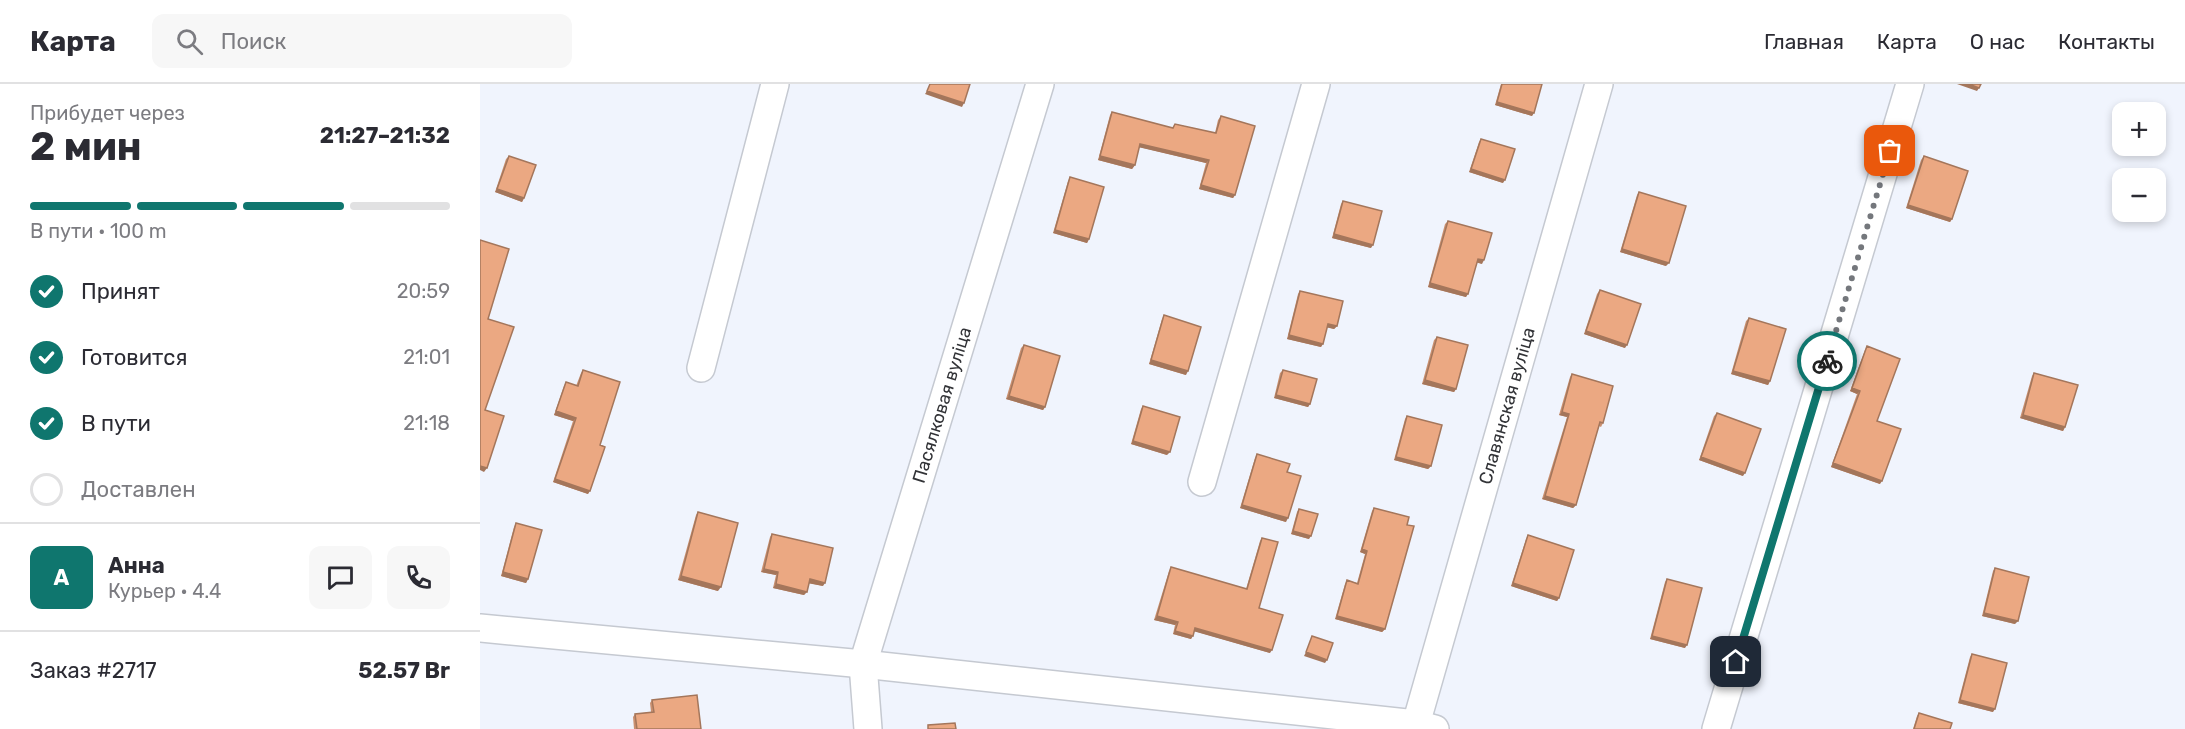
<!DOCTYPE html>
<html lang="ru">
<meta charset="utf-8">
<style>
:root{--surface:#fff;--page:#f7f7f7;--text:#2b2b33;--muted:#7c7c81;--line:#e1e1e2;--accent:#0f766e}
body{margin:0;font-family:Rubik,sans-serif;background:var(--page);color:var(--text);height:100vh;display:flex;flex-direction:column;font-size:22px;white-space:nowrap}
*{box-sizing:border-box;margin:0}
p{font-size:20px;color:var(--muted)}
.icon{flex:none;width:33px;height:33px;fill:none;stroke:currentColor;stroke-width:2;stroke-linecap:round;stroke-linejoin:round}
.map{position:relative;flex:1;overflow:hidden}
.sheet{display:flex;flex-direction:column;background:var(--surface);width:480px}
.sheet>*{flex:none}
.controls{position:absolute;left:1632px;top:18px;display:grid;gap:12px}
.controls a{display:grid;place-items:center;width:54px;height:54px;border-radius:12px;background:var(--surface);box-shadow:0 3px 9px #0003;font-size:30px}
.pin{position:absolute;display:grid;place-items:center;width:51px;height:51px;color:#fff;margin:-26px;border-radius:12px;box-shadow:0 3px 9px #0006}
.courier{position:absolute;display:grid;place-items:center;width:60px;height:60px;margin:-30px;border:4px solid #0f766e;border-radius:50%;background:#fff;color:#222;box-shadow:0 2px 8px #0007}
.head em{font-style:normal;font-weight:700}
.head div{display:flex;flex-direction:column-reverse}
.head{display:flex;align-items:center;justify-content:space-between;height:102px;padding:0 30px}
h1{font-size:39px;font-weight:700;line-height:45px}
.bar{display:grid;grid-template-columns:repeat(4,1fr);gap:9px 6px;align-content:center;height:72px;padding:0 30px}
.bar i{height:8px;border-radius:4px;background:var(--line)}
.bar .current{background:var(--accent)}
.bar p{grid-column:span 4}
.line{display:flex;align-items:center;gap:15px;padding:0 30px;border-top:2px solid var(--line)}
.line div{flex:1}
.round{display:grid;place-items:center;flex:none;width:63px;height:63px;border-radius:12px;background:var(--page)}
ol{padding:0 30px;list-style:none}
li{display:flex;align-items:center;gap:18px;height:66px}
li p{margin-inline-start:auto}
li .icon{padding:6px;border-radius:50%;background:var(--accent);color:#fff;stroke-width:4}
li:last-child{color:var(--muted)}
li i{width:33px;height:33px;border:3px solid var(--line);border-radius:50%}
header{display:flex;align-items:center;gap:36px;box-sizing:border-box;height:84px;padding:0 30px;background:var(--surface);border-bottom:2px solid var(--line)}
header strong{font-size:28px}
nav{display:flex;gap:33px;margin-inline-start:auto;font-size:21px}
.search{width:420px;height:54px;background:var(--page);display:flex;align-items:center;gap:15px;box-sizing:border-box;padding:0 21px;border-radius:12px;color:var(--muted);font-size:22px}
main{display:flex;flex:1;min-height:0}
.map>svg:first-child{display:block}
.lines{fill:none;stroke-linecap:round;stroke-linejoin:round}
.minor-casing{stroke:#c5c9d1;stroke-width:30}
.minor{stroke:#fff;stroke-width:27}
.wall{fill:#ca9070}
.shaded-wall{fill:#a4765b}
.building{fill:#eba882;stroke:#a4765b;stroke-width:1.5}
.done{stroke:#74777c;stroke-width:6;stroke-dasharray:0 10.8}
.route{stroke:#0f766e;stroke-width:8}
.labels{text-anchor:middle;stroke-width:4.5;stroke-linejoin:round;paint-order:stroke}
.street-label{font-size:18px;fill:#323337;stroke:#f0f4fd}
</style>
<header>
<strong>Карта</strong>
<div class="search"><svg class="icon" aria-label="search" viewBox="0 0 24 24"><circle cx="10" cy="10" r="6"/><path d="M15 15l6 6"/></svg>Поиск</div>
<nav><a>Главная</a><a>Карта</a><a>О нас</a><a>Контакты</a></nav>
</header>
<main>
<section class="sheet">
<div class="head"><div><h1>2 мин</h1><p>Прибудет через</p></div><em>21:27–21:32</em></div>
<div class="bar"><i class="current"></i><i class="current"></i><i class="current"></i><i></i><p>В пути · 100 m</p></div>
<ol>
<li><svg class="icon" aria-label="check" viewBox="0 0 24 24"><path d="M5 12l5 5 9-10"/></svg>Принят<p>20:59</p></li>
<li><svg class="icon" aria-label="check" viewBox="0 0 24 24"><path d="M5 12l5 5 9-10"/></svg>Готовится<p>21:01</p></li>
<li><svg class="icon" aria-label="check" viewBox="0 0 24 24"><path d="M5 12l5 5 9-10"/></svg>В пути<p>21:18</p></li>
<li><i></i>Доставлен</li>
</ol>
<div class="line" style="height:108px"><b class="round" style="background:var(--accent);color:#fff">А</b><div><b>Анна</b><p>Курьер · 4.4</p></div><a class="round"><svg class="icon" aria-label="chat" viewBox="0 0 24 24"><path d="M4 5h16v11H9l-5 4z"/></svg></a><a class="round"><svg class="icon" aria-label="phone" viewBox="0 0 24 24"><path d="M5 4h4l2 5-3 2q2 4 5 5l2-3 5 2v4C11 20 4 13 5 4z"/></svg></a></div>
<div class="line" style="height:78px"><div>Заказ #2717</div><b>52.57 Br</b></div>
</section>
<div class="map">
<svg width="1705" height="645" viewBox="0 0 1705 645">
<rect width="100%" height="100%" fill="#f0f4fd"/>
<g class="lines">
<!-- minor casing -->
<g class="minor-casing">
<g id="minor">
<path d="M221,284l74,-284"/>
<path d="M722,398l114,-398"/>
<path d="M0,544l383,36 553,60 19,5"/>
<path id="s1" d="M388,645l-5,-65 177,-580"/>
<path id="s2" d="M937,645l-1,-5 183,-640"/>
<path d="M1236,645l194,-645"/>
</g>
</g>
<!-- minor -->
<use href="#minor" class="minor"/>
</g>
<!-- wall -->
<path class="wall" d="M1021,0h41l-10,32 -37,-11z
M632,28l60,16 3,-4 40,9 3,-13 3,-4 14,79 -2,3 -34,-9 7,-26 -67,-16 -4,18 -3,4 -34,-9 12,-45z
M1001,55l22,44 -34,-11 10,-30z
M29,72l15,42 -2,4 -27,-10 11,-33z
M1444,72l28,63 -2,3 -44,-14 15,-48z
M590,93l19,62 -2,4 -34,-10 15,-52z
M1159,108l27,74 -46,-14 17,-57z
M863,117l28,47 -39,-10 9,-34z
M968,137l34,43 -5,-2 -11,35 -38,-10 17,-63z
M1120,206l25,58 -41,-14 13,-40z
M820,207l37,35 -3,3 -7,-2 -6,20 -34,-8 11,-45z
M684,231l22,60 -37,-11 13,-45z
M1269,234l21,63 -2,4 -37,-11 15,-53z
M957,253l19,52 -2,3 -32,-8 12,-44z
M544,261l21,62 -2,3 -37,-11 15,-51z
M1387,262l10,75 3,63 -49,-17 26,-73 -7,-3 15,-41z
M103,286l17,75 -12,49 -35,-12 20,-61 -19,-6 10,-29 2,-4 10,4 5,-13z
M803,286l27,34 -2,3 -34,-9 6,-25z
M1554,289l31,54 -2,4 -43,-13 12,-42z
M1092,290l31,49 -2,4 -2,-1 -23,79 -3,3 -31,-9 25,-82 -8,-2 11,-38z
M663,322l24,49 -36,-11 10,-35z
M1237,329l26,63 -44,-16 15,-44z
M927,332l24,50 -3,3 -34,-9 11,-41z
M777,370l29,68 -46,-14 15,-50z
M894,424l11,121 -3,3 -47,-13 10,-35 2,-4 10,3 8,-29 -5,-2 12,-41z
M819,425l10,30 -18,-5 6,-22z
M218,428l20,79 -40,-11 18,-65z
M36,439l12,56 -2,4 -25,-7 13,-49z
M292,450l51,52 -14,-3 -5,12 -31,-7 3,-13 -15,-3 9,-35z
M1048,451l31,63 -2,3 -46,-15 15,-47z
M782,454l-3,70 11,45 -76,-22 -3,8 -18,-5 2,-9 -21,-5 15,-49 2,-4 75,22 14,-48z
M1515,484l20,56 -33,-8 11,-45z
M1187,495l18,69 -35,-9 15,-57z
M1492,570l21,58 -35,-9 12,-46z
M172,616l49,29h-67l-1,-12 2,-3 16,-2 -1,-9z
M1439,629l31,16h-37l4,-13z"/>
<!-- shaded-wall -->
<path class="shaded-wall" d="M1477,0h12l10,4 -2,3z
M447,7l37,12 -2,4 -37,-13z
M1017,18l37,11 -2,3 -37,-11z
M660,60l69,16 -3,3 -68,-16z
M620,72l35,9 -3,4 -34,-9z
M991,85l34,11 -2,3 -34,-11z
M721,101l34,10 -2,3 -34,-9z
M17,105l27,9 -2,4 -27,-10z
M1428,121l44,14 -2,3 -44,-14z
M575,146l34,9 -2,4 -34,-10z
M854,150l39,11 -2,3 -39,-10z
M1142,165l47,14 -3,3 -46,-14z
M998,175l6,1 -2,4 -7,-2z
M950,199l38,11 -2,3 -38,-10z
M848,240l9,2 -3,3 -9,-2z
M1106,247l41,14 -2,3 -41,-14z
M809,251l34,9 -2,3 -34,-8z
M671,276l37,11 -2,4 -37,-11z
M1253,287l37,10 -2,4 -37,-11z
M945,296l31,9 -2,3 -32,-8z
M1372,304l8,3 -3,3 -7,-3z
M796,311l34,9 -2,3 -34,-9z
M529,312l36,11 -2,3 -37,-11z
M76,327l20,7 -3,3 -19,-6z
M1082,328l7,2 -2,3 -8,-2z
M1543,331l42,12 -2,4 -43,-13z
M653,357l37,11 -3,3 -36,-11z
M916,373l35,9 -3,3 -34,-9z
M1221,373l44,16 -2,3 -44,-16z
M1353,379l49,18 -2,3 -49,-17z
M0,382l7,2 -3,4 -4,-2z
M75,395l35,12 -2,3 -35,-12z
M1065,412l31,9 -3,3 -31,-9z
M762,421l46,13 -2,4 -46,-14z
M813,447l18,5 -2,3 -18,-5z
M882,465l5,2 -2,3 -5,-2z
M284,485l14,3 -2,3 -15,-3z
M23,488l25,7 -2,4 -25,-7z
M201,492l40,11 -3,4 -40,-11z
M330,495l15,4 -2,3 -16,-3z
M1033,499l46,15 -2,3 -46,-15z
M296,500l31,8 -3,3 -31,-7z
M1504,529l34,8 -3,3 -33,-8z
M677,532l21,6 -3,3 -21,-5z
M857,532l48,13 -3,3 -47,-13z
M715,544l77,22 -2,3 -77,-22z
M695,547l18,5 -2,3 -18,-5z
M1172,552l35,9 -2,3 -35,-9z
M826,568l21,8 -2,3 -21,-7z
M1480,616l35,9 -2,3 -35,-9z"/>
<!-- building -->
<path class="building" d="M450,0h40l-6,19 -37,-12z
M1022,0h40l-8,29 -37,-11z
M1489,0h12l-2,4z
M632,28l61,16 2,-4 41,9 5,-17 34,10 -20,69 -34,-10 8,-25 -69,-16 -5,21 -35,-9z
M1001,55l34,10 -10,31 -34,-11z
M29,72l27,9 -12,33 -27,-9z
M1444,72l44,15 -16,48 -44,-14z
M590,93l34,10 -15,52 -34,-9z
M1159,108l47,14 -17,57 -47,-14z
M863,117l39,10 -9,34 -39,-11z
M968,137l44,12 -8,27 -6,-1 -10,35 -38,-11z
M0,156l29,9 -21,70 26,8 -29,83 19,6 -17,52 -7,-2z
M1120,206l41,14 -14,41 -41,-14z
M820,207l43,10 -6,25 -9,-2 -5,20 -34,-9z
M684,231l37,12 -13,44 -37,-11z
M1269,234l37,11 -16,52 -37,-10z
M957,253l31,8 -12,44 -31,-9z
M544,261l36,11 -15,51 -36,-11z
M1387,262l33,13 -23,62 24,8 -19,52 -49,-18 27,-72 -8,-3z
M103,286l37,12 -20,63 5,2 -15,44 -35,-12 21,-61 -20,-7 10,-29 12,4z
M803,286l34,9 -7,25 -34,-9z
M1554,289l44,12 -13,42 -42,-12z
M1092,290l41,12 -10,37 -3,-1 -24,83 -31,-9 24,-82 -7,-2z
M663,322l37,11 -10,35 -37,-11z
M1237,329l44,16 -16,44 -44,-16z
M927,332l35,9 -11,41 -35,-9z
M777,370l33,10 -3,8 14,4 -13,42 -46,-13z
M894,424l35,9 -2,8 7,1 -29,103 -48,-13 10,-36 11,4 9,-33 -5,-2z
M819,425l19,5 -7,22 -18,-5z
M218,428l40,11 -17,64 -40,-11z
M36,439l26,7 -14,49 -25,-7z
M292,450l61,14 -8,35 -15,-4 -3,13 -31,-8 2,-12 -14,-3z
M1048,451l46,15 -15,48 -46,-15z
M782,454l16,4 -19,66 24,7 -11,35 -77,-22 -2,8 -18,-5 3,-9 -21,-6 14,-49 76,22z
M1515,484l34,9 -11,44 -34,-8z
M1187,495l35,9 -15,57 -35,-9z
M832,552l21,7 -6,17 -21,-8z
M1492,570l35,9 -12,46 -35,-9z
M217,611l4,34h-64l-2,-15 19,-2 -2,-12z
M1439,629l33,10 -2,6h-36z
M475,639l1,6h-28v-4z"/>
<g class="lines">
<!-- done -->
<path class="done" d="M1347,277l63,-210"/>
<!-- route -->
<path class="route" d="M1256,578l91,-301"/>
</g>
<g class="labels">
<!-- street labels -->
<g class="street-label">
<text dy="6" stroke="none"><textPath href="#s1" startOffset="336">Пасялковая вуліца</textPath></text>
<text dy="6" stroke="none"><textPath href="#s2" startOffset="336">Славянская вуліца</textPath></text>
</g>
</g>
</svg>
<div class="controls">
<a>+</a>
<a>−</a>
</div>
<div class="pin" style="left:1410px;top:67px;background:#ea580c"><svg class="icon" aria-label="bag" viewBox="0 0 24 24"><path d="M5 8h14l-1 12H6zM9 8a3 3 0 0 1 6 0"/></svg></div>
<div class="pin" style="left:1256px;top:578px;background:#1f2937"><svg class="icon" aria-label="home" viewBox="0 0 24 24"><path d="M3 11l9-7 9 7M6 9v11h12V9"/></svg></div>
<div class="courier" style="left:1347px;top:277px"><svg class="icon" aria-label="bike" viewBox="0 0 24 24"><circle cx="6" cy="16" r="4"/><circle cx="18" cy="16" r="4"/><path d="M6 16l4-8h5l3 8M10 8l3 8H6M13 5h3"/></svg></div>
</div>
</main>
